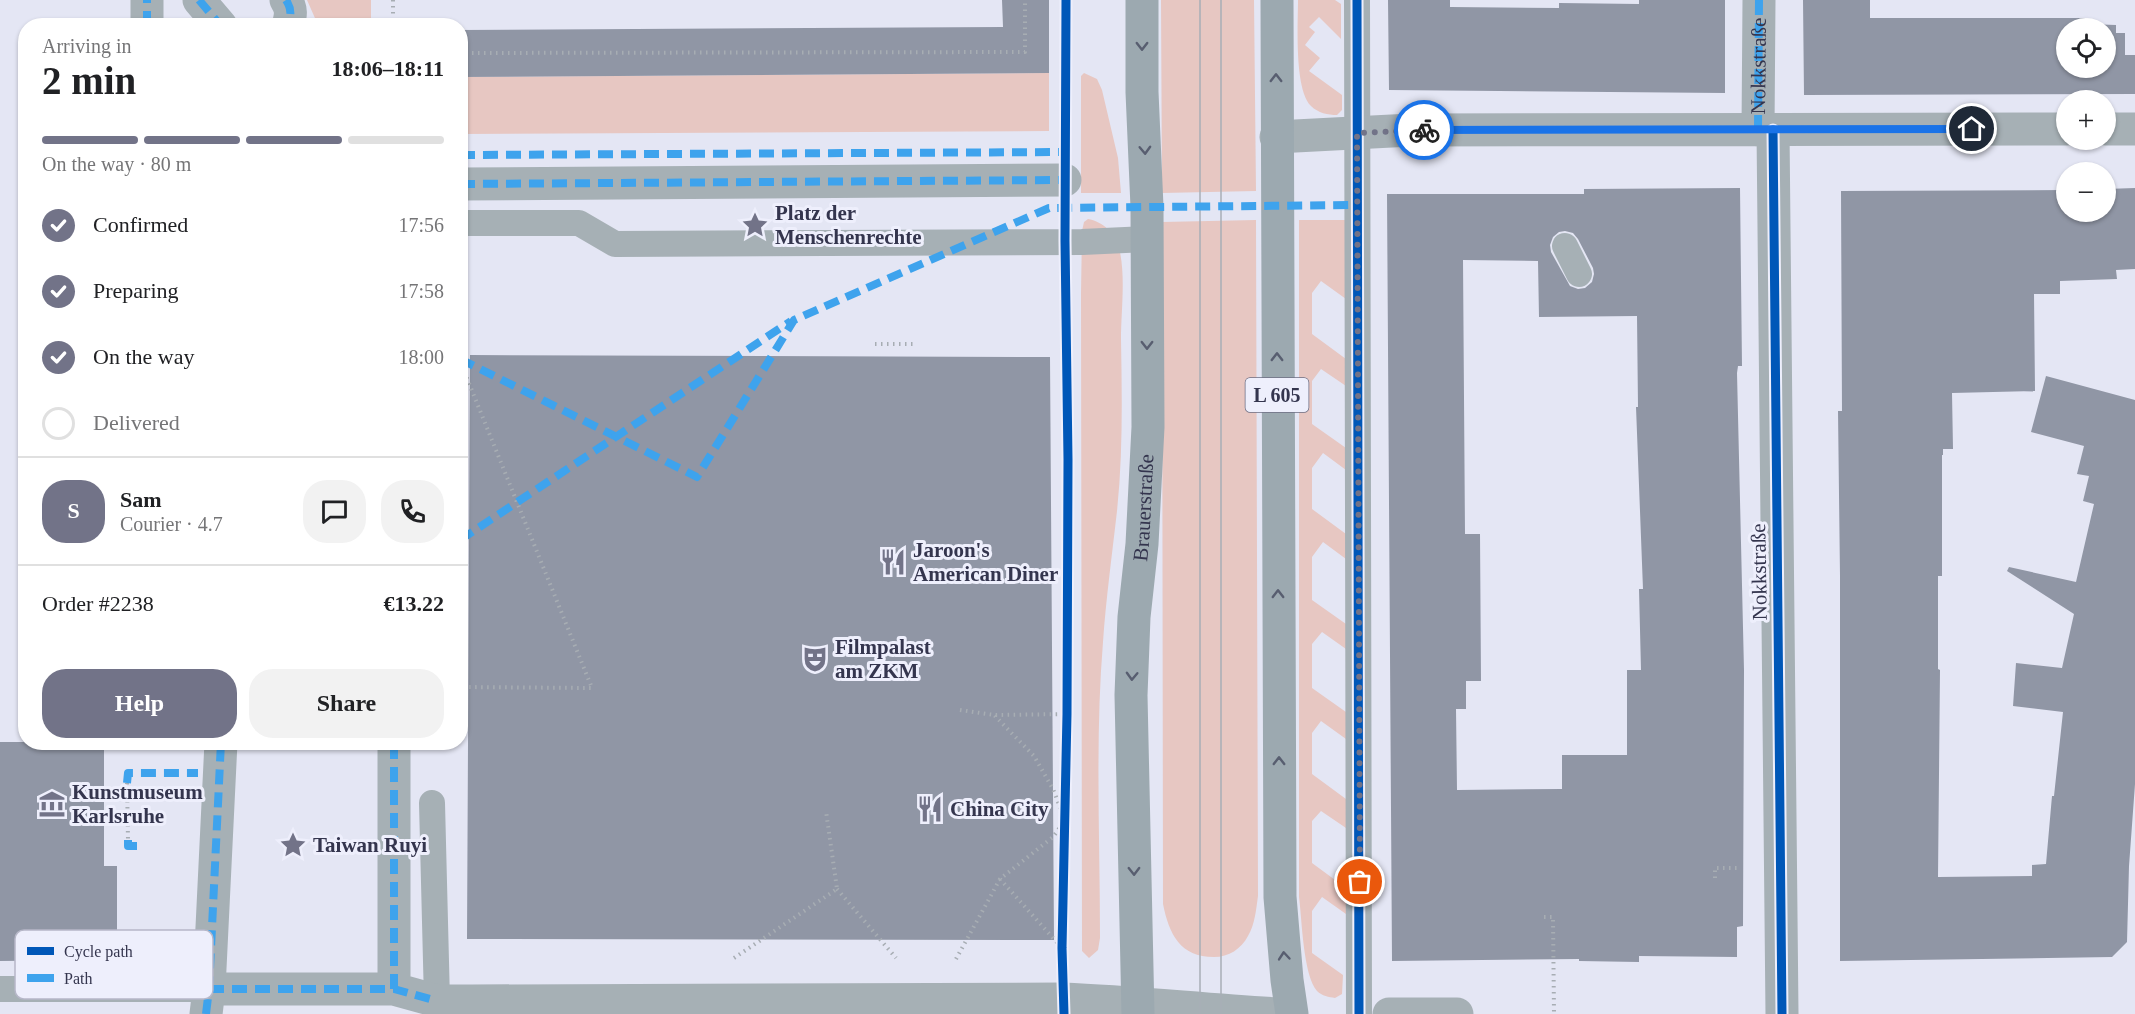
<!DOCTYPE html>
<meta charset="utf-8">
<style>
:root{--surface:#fff;--page:#f2f2f2;--text:#202124;--muted:#757577;--line:#e0e0e0;--accent:#727388}
body{margin:0;font-family:Georgia,serif;background:var(--page);color:var(--text);height:100vh;display:flex;flex-direction:column;font-size:22px;white-space:nowrap}
*{box-sizing:border-box;margin:0}
p{font-size:20px;color:var(--muted)}
.icon{flex:none;width:33px;height:33px;fill:none;stroke:currentColor;stroke-width:2;stroke-linecap:round;stroke-linejoin:round}
.map{position:relative;flex:1;overflow:hidden}
.details{position:absolute;left:18px;top:18px;width:450px;height:732px;display:flex;flex-direction:column;background:var(--surface);border-radius:24px;box-shadow:0 2px 4px #0004}
.details>*{flex:none}
.fabs{position:absolute;left:2056px;top:18px;display:grid;gap:12px}
.fabs a{display:grid;place-items:center;width:60px;height:60px;border-radius:50%;background:var(--surface);box-shadow:0 2px 4px #0004;font-size:30px}
.pin{position:absolute;display:grid;place-items:center;width:51px;height:51px;color:#fff;margin:-26px;border:3px solid #fff;border-radius:50%;box-shadow:0 2px 6px #0007}
.courier{position:absolute;display:grid;place-items:center;width:60px;height:60px;margin:-30px;border:4px solid #1a73e8;border-radius:50%;background:#fff;color:#222;box-shadow:0 2px 8px #0007}
.summary em{font-style:normal;font-weight:700}
.summary div{display:flex;flex-direction:column-reverse}
.summary{display:flex;align-items:center;justify-content:space-between;height:102px;padding:0 24px}
h1{font-size:39px;font-weight:700;line-height:45px}
.bar{display:grid;grid-template-columns:repeat(4,1fr);gap:9px 6px;align-content:center;height:72px;padding:0 24px}
.bar i{height:8px;border-radius:4px;background:var(--line)}
.bar .on{background:var(--accent)}
.bar p{grid-column:span 4}
.line{display:flex;align-items:center;gap:15px;padding:0 24px;border-top:2px solid var(--line)}
.line div{flex:1}
.round{display:grid;place-items:center;flex:none;width:63px;height:63px;border-radius:24px;background:var(--page)}
ol{padding:0 24px;list-style:none}
li{display:flex;align-items:center;gap:18px;height:66px}
li p{margin-inline-start:auto}
li .icon{padding:6px;border-radius:50%;background:var(--accent);color:#fff;stroke-width:4}
li:last-child{color:var(--muted)}
li i{width:33px;height:33px;border:3px solid var(--line);border-radius:50%}
.primary-button{display:flex;gap:12px;margin-top:auto;padding:12px 24px}
.primary-button a{flex:1;height:69px;border-radius:24px;background:var(--accent);color:#fff;font-size:24px;font-weight:700;line-height:69px;text-align:center}
.primary-button a+a{background:var(--page);color:var(--text)}
.map>svg:first-child{display:block}
.green{fill:#e7c7c2}
.building{fill:#9096a5;fill-rule:evenodd}
.lines{fill:none;stroke-linecap:round;stroke-linejoin:round}
.path{stroke:#a7adb3;stroke-width:4;stroke-dasharray:1.5 4.5;stroke-linecap:butt}
.lane{stroke:#a6b0b5;stroke-width:26}
.street{stroke:#a6b0b5;stroke-width:33}
.primary{stroke:#9ca9b0;stroke-width:33}
.tram{stroke:#a8aeb6;stroke-width:1.5}
.quiet{stroke:#3ea3ed;stroke-width:8;stroke-dasharray:15 8;stroke-linecap:butt}
.cycleway-casing{stroke:#eeeffc;stroke-width:13}
.cycleway{stroke:#0057b8;stroke-width:9}
.oneway{stroke:#585e70}
.done{stroke:#727388;stroke-width:6;stroke-dasharray:0 10.8}
.route{stroke:#1a73e8;stroke-width:8}
.labels{text-anchor:middle;stroke-width:6;stroke-linejoin:round;paint-order:stroke}
.shield{fill:#eeeffc;stroke:#6c6d82;stroke-width:1.5}
.shield-label{font-size:20px;font-weight:bold;fill:#34354e}
.street-label{font-size:21px;fill:#34354e;stroke:#eeeffc}
.poi-label{font-size:21px;font-weight:bold;fill:#34354e;stroke:#eeeffc;text-anchor:start}
.key{fill:#eeeffc;stroke:#b6b7c8;stroke-width:1.5}
.key-label{font-size:16px;fill:#34354e}
</style>
<div class="map">
<svg width="2135" height="1014" viewBox="0 0 2135 1014">
<rect width="100%" height="100%" fill="#e4e6f4"/>
<!-- green -->
<path class="green" d="M307,0h64v25h-53z
M1161,0h93l2,191 -94,2z
M1298,0h37l6,4v35l-22,-22 -10,10 6,5 -10,13 15,13 -11,13 33,24v15l-5,5c-9,0 -19,-2 -26,-9 -17,-17 -13,-81 -13,-106z
M1049,73v58l-588,3 -1,-57z
M1084,73l13,6 5,11 16,68 3,35h-40v-117z
M1088,219c14,2 28,15 31,29 7,27 2,63 2,91 1,57 2,115 -4,172 -5,44 -11,88 -14,131 -8,98 -3,198 -3,296l-2,12 -9,8 -7,-7 -1,-657 1,-63 2,-9z
M1256,220l2,676c-2,14 -3,28 -10,40 -7,13 -19,21 -34,21 -34,0 -45,-23 -51,-53l-1,-682z
M1299,220h47v79l-25,-18 -9,12v41l34,25v27l-25,-17 -9,12v43l34,24v22l-23,-17 -11,15v41l34,25v25l-23,-17 -11,15v43l34,24v25l-24,-17 -10,12v44l34,24v27l-25,-18 -9,12v41l34,25v29l-25,-17 -9,10v42l34,25v26l-24,-17 -10,14v42l31,22 -1,19 -7,4c-6,-1 -13,-2 -18,-7 -14,-16 -15,-72 -18,-94z"/>
<!-- building -->
<path class="building" d="M1002,0h47v73l-589,4v-47l543,-3z
M1388,0h62v7l109,1v-5l80,1v-4h86v93l-336,-3z
M1803,0h67v18h217v6l29,1v8h9v22h10v39l-331,1zM2067,28h39v40h-39z
M1740,188l2,178h-4l-1,7 7,297 -1,256 -6,1v30l-98,-1v6l-60,-1v-2l-187,2 -5,-767h197v-5zM1565,231l8,2 5,6 15,29 1,6 -2,8 -7,6 -7,1 -8,-3 -19,-34 -1,-7 3,-8 6,-5zM1463,260l75,1 1,56 98,-1 1,91h-2l7,182h-4l2,81h-14v85h-65v34l-105,1 -1,-81h10v-28h15l-1,-147h-15z
M2135,188v81l-19,1 1,9 -57,2v13h-26l1,97 -83,2 1,56h-10v6h-1v121h-4v93l2,1 -2,207 94,-1v-11l14,-1 6,-68h2l9,-84 -50,-6 3,-43 46,5 12,-54 -67,-43 2,-4 67,15 18,-78 -11,-3 6,-25 -12,-2 7,-28 -53,-14 15,-56 89,24v384l-6,82 -2,76 -15,15 -272,4v-385l-2,-165h4l-1,-220 226,-1v22h39v-23z
M470,355l580,2 4,583 -587,-1z
M0,742h104v124h13v90h-13v4l-104,1z"/>
<g class="lines">
<!-- path -->
<path class="path" d="M393,0v26
M460,53l565,-1v-52
M875,344h38
M460,361l132,327 -132,-1
M960,710l34,5 73,-1
M127,783l1,57
M1715,878v-10h25
M1000,879l62,69
M837,889l59,69
M1544,917h9l1,97
M734,958l103,-69 -11,-78
M956,959l44,-80 53,-42 12,-17 -12,-31 -19,-33 -40,-41"/>
<!-- lane -->
<path class="lane" d="M1357,0l2,1014
M460,223h119l36,21 467,-2 65,-3
M1565,246l14,28
M432,803l5,198
M0,989h209"/>
<!-- street -->
<path class="street" d="M199,0l22,26
M286,0c6,9 5,15 2,26
M147,26v-26
M2106,129h29
M1758,130l1,-130
M1773,130l9,884
M1276,137l135,-7 656,-1
M460,184l605,-4
M209,989h185l43,12h35l591,-2c72,3 143,11 215,15
M394,989v-247
M206,1014l3,-25 12,-247
M1389,1014h68"/>
<!-- primary -->
<g class="primary">
<path d="M1277,0l3,897 7,83 5,34"/>
<path id="s1" d="M1138,1014l-7,-319 3,-78 8,-73 6,-117 -1,-220 -5,-115v-92"/>
</g>
<!-- tram -->
<path class="tram" d="M1200,0v1014
M1221,0v1014"/>
<!-- quiet -->
<g class="quiet">
<path d="M199,0l22,26"/>
<path d="M286,0c6,9 5,15 2,26"/>
<path d="M147,26v-26"/>
<path id="s2" d="M1758,130l1,-130"/>
<path d="M460,155l606,-3"/>
<path d="M460,184l605,-4"/>
<path d="M460,359l237,118 97,-157 255,-112 308,-3"/>
<path d="M460,540l331,-219"/>
<path d="M127,783l1,-10h70"/>
<path d="M128,840v6h9"/>
<path d="M209,989h185l43,12"/>
<path d="M394,989v-247"/>
<path d="M206,1014l3,-25 12,-247"/>
</g>
<!-- cycleway casing -->
<g class="cycleway-casing">
<path id="cycleway" d="M1357,0l2,1014
M1773,130l9,884
M1064,1014l-2,-66 5,-234 1,-255 -3,-218 1,-241"/>
</g>
<!-- cycleway -->
<use href="#cycleway" class="cycleway"/>
</g>
<!-- one-way arrows -->
<defs><path id="oneway-chevron" d="M-2-3.5L2.5 0L-2 3.5" fill="none" stroke-width="1.6" stroke-linecap="round" stroke-linejoin="round" transform="scale(1.5)"/></defs>
<g class="oneway">
<use href="#oneway-chevron" transform="translate(1142 46) rotate(90)"/>
<use href="#oneway-chevron" transform="translate(1276 78) rotate(-90)"/>
<use href="#oneway-chevron" transform="translate(1145 150) rotate(88)"/>
<use href="#oneway-chevron" transform="translate(1147 345) rotate(90)"/>
<use href="#oneway-chevron" transform="translate(1277 357) rotate(-90)"/>
<use href="#oneway-chevron" transform="translate(1278 594) rotate(-90)"/>
<use href="#oneway-chevron" transform="translate(1132 676) rotate(92)"/>
<use href="#oneway-chevron" transform="translate(1279 761) rotate(-90)"/>
<use href="#oneway-chevron" transform="translate(1134 871) rotate(89)"/>
<use href="#oneway-chevron" transform="translate(1284 956) rotate(-95)"/>
</g>
<g class="lines">
<!-- done -->
<path class="done" d="M1360,882l-3,-749 67,-3"/>
<!-- route -->
<path class="route" d="M1424,130l548,-1"/>
</g>
<!-- icons -->
<defs>
<g id="sight-bare" transform="scale(2.07)"><path d="M0-6L1.8-2.2L6-1.7L2.9 1.2L3.7 5.4L0 3.3L-3.7 5.4L-2.9 1.2L-6-1.7L-1.8-2.2Z" fill="#727388" stroke="#eeeffc" stroke-width="2.5" paint-order="stroke"/></g>
<g id="restaurant-bare" transform="scale(2.07)"><path d="M-5-6h1v4h1v-4h1v4h1v-4h1v5L-1.5 .5V6h-2V.5L-5-1ZM5-6V6H3V1.5H1.5Q1.5-4 5-6Z" fill="#727388" stroke="#eeeffc" stroke-width="2.5" paint-order="stroke"/></g>
<g id="theatre-bare" transform="scale(2.07)"><path d="M-5-5.5Q0-4 5-5.5V0Q5 5 0 6Q-5 5-5 0ZM-3.3-2.5H-1v1.5H-3.3ZM1-2.5H3.3v1.5H1ZM-2.8 1Q0 5.5 2.8 1Z" fill="#727388" stroke="#eeeffc" stroke-width="2.5" paint-order="stroke"/></g>
<g id="museum-bare" transform="scale(2.07)"><path d="M0-6L6-3V-2H-6V-3ZM-5-1h2V3h-2ZM-1-1h2V3h-2ZM3-1h2V3H3ZM-6 4H6V6H-6Z" fill="#727388" stroke="#eeeffc" stroke-width="2.5" paint-order="stroke"/></g>
</defs>
<g fill-rule="evenodd">
<use href="#sight-bare" x="755" y="225"/>
<use href="#restaurant-bare" x="893" y="562"/>
<use href="#theatre-bare" x="815" y="659"/>
<use href="#museum-bare" x="52" y="804"/>
<use href="#restaurant-bare" x="930" y="809"/>
<use href="#sight-bare" x="293" y="845"/>
</g>
<g class="labels">
<!-- shield labels -->
<rect class="shield" x="1245.5" y="378" width="63" height="34" rx="4.5"/>
<g class="shield-label">
<text x="1277" y="402">L 605</text>
</g>
<!-- street labels -->
<g class="street-label">
<text dy="7" stroke="none"><textPath href="#s2" startOffset="64">Nokkstraße</textPath></text>
<text dy="7" stroke="none"><textPath href="#s1" startOffset="507">Brauerstraße</textPath></text>
<text transform="translate(1759 572) rotate(-91)" y="7">Nokkstraße</text>
</g>
<!-- poi labels -->
<g class="poi-label">
<text x="775" y="220">Platz der<tspan x="775" dy="24">Menschenrechte</tspan></text>
<text x="913" y="557">Jaroon's<tspan x="913" dy="24">American Diner</tspan></text>
<text x="835" y="654">Filmpalast<tspan x="835" dy="24">am ZKM</tspan></text>
<text x="72" y="799">Kunstmuseum<tspan x="72" dy="24">Karlsruhe</tspan></text>
<text x="950" y="816">China City</text>
<text x="313" y="852">Taiwan Ruyi</text>
</g>
</g>
<!-- legend -->
<rect x="15" y="930" width="198" height="69" rx="9" class="key"/>
<rect x="27" y="947" width="27" height="8" fill="#0057b8"/>
<rect x="27" y="974" width="27" height="8" fill="#3ea3ed"/>
<g class="key-label">
<text x="64" y="957">Cycle path</text>
<text x="64" y="984">Path</text>
</g>
</svg>
<div class="fabs">
<a><svg class="icon" aria-label="locate" viewBox="0 0 24 24"><circle cx="12" cy="12" r="6"/><path d="M12 2v4M12 18v4M2 12h4M18 12h4"/></svg></a>
<a>+</a>
<a>−</a>
</div>
<div class="pin" style="left:1360px;top:882px;background:#ea580c"><svg class="icon" aria-label="bag" viewBox="0 0 24 24"><path d="M5 8h14l-1 12H6zM9 8a3 3 0 0 1 6 0"/></svg></div>
<div class="pin" style="left:1972px;top:129px;background:#1f2937"><svg class="icon" aria-label="home" viewBox="0 0 24 24"><path d="M3 11l9-7 9 7M6 9v11h12V9"/></svg></div>
<div class="courier" style="left:1424px;top:130px"><svg class="icon" aria-label="bike" viewBox="0 0 24 24"><circle cx="6" cy="16" r="4"/><circle cx="18" cy="16" r="4"/><path d="M6 16l4-8h5l3 8M10 8l3 8H6M13 5h3"/></svg></div>
<section class="details">
<div class="summary"><div><h1>2 min</h1><p>Arriving in</p></div><em>18:06–18:11</em></div>
<div class="bar"><i class="on"></i><i class="on"></i><i class="on"></i><i></i><p>On the way · 80 m</p></div>
<ol>
<li><svg class="icon" aria-label="check" viewBox="0 0 24 24"><path d="M5 12l5 5 9-10"/></svg>Confirmed<p>17:56</p></li>
<li><svg class="icon" aria-label="check" viewBox="0 0 24 24"><path d="M5 12l5 5 9-10"/></svg>Preparing<p>17:58</p></li>
<li><svg class="icon" aria-label="check" viewBox="0 0 24 24"><path d="M5 12l5 5 9-10"/></svg>On the way<p>18:00</p></li>
<li><i></i>Delivered</li>
</ol>
<div class="line" style="height:108px"><b class="round" style="background:var(--accent);color:#fff">S</b><div><b>Sam</b><p>Courier · 4.7</p></div><a class="round"><svg class="icon" aria-label="chat" viewBox="0 0 24 24"><path d="M4 5h16v11H9l-5 4z"/></svg></a><a class="round"><svg class="icon" aria-label="phone" viewBox="0 0 24 24"><path d="M5 4h4l2 5-3 2q2 4 5 5l2-3 5 2v4C11 20 4 13 5 4z"/></svg></a></div>
<div class="line" style="height:78px"><div>Order #2238</div><b>€13.22</b></div>
<div class="primary-button"><a>Help</a><a>Share</a></div>
</section>
</div>
